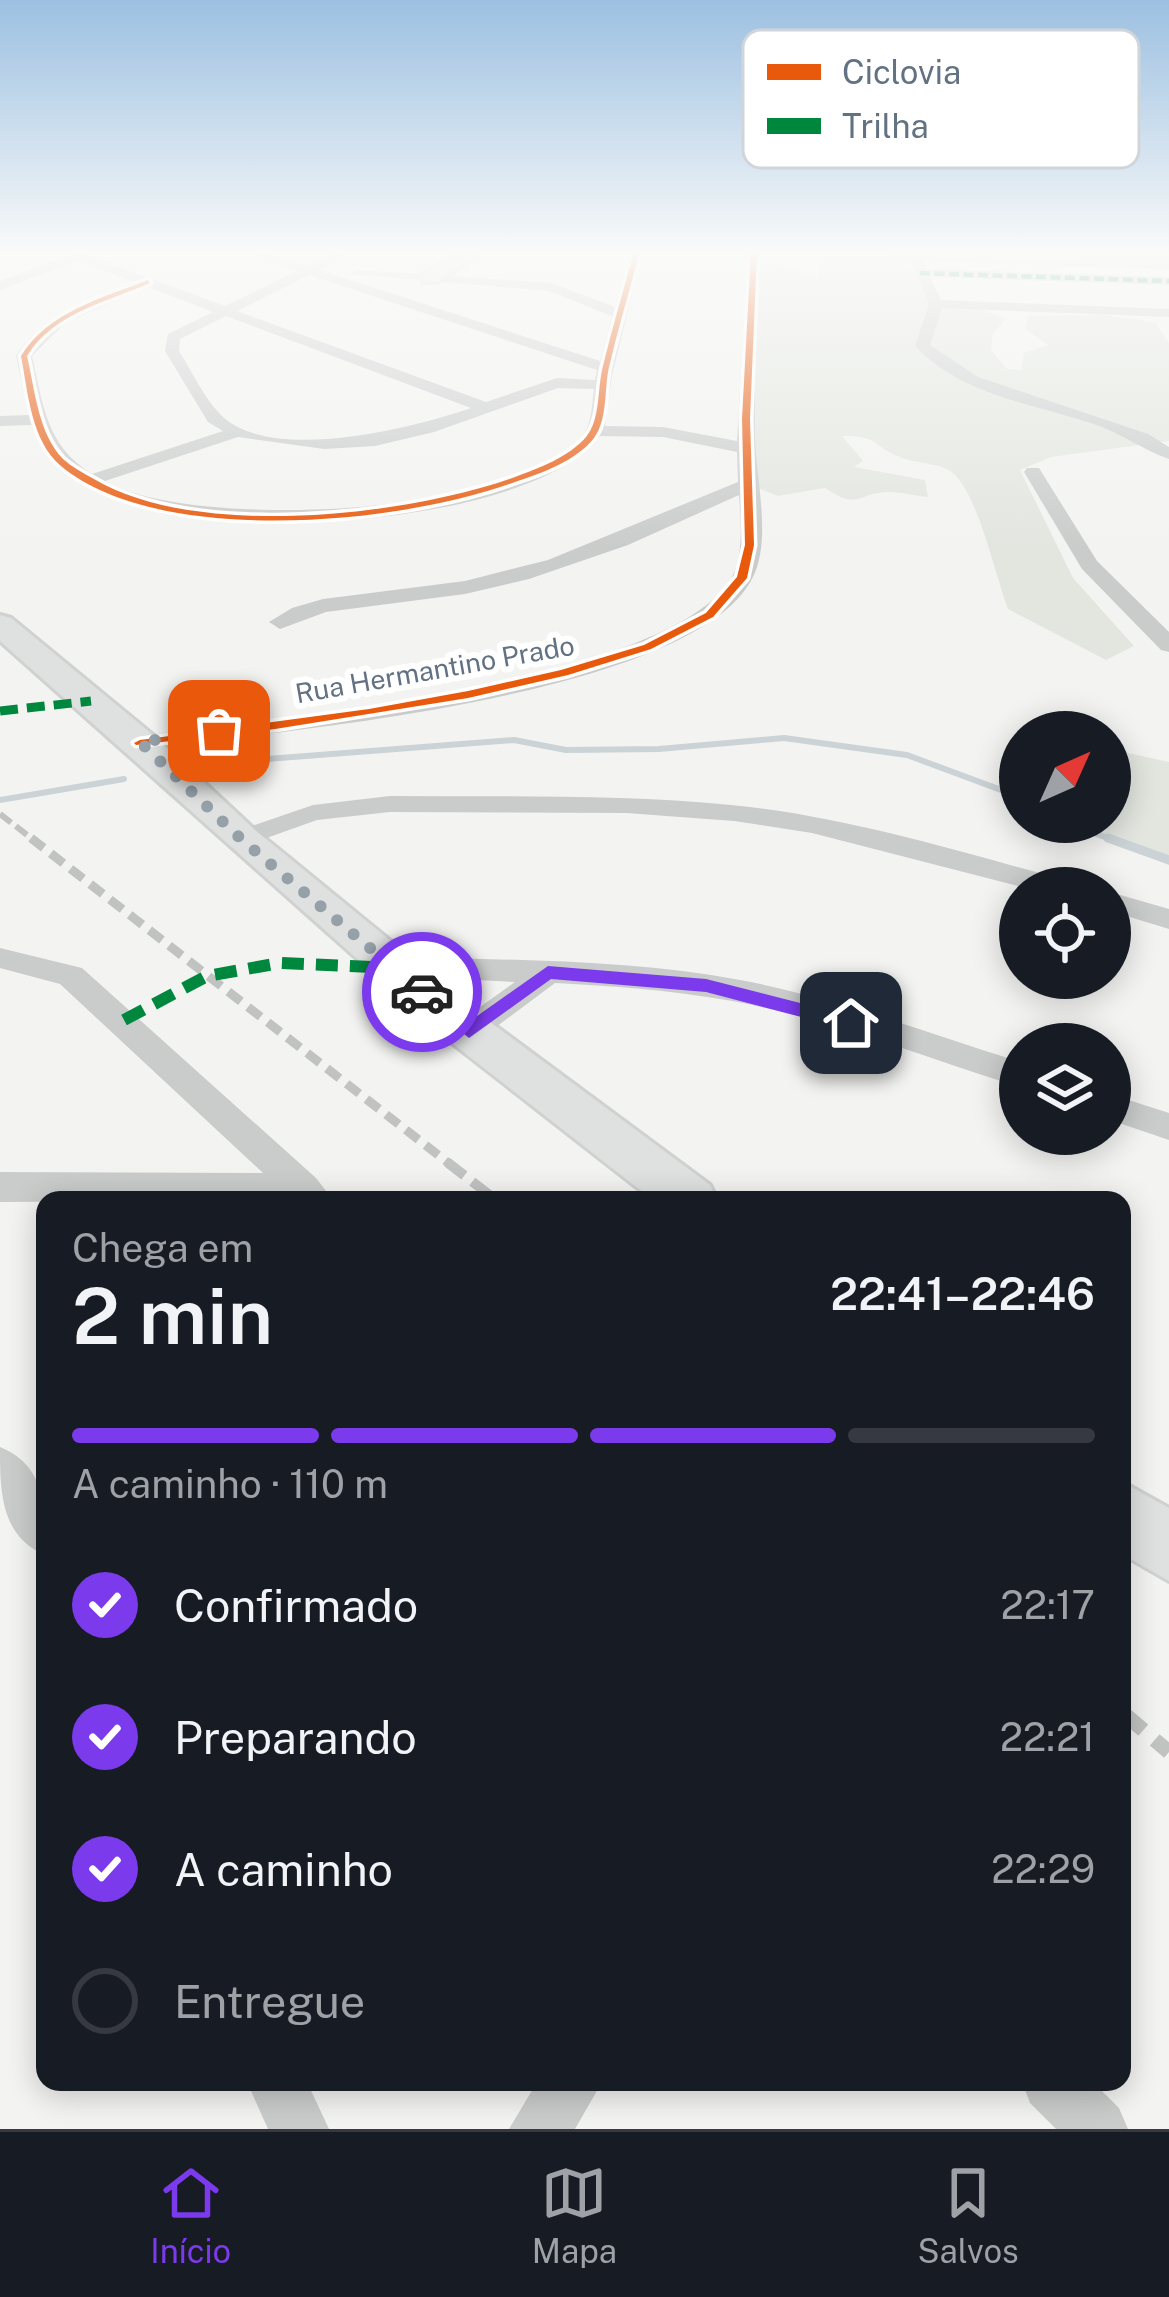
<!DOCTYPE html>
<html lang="pt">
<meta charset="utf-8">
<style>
:root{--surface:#171b24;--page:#20242c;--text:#f1f3f6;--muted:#9ea1a6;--line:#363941;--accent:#7c3aed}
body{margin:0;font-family:"Public Sans",sans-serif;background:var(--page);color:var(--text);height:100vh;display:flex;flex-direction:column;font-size:45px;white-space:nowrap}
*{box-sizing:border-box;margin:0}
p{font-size:39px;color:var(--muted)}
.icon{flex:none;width:66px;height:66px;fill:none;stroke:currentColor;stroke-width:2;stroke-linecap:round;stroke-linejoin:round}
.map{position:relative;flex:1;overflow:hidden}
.panel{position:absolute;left:36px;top:1191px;width:1095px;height:900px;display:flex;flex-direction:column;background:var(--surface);border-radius:24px;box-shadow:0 6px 30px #0003}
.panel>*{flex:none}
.needle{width:78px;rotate:45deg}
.controls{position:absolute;left:999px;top:711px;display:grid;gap:24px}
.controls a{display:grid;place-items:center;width:132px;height:132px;border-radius:50%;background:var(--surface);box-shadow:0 6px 30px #0003;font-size:60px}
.pin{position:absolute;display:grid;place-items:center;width:102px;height:102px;color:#fff;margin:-51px;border-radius:24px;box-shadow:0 6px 18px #0006}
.courier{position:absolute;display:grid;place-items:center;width:120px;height:120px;margin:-60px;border:9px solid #7c3aed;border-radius:50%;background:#fff;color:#222;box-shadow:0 3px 15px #0007}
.headline em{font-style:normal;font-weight:600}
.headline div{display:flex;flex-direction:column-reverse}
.headline{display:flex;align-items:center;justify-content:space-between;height:204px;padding:0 36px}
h1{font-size:78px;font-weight:600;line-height:90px}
.bar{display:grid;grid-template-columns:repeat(4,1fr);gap:18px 12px;align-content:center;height:144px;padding:0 36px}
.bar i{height:15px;border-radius:9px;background:var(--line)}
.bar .current{background:var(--accent)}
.bar p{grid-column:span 4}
ol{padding:0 36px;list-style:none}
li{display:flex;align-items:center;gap:36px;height:132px}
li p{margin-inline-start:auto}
li .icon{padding:12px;border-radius:50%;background:var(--accent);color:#fff;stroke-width:4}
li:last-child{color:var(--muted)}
li i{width:66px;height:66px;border:6px solid var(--line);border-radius:50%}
.dock{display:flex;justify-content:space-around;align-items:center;height:168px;border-top:3px solid var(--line);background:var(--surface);font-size:33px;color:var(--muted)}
.dock a{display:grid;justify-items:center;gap:6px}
.dock .current{color:var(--accent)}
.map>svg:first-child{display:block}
.green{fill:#e2e6df}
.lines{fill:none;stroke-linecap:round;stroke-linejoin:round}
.stream-far1{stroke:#cbd3d6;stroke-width:6}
.stream{stroke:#cbd3d6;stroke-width:9}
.secondary-casing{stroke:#d0d1d1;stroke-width:6}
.primary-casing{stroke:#d0d1d0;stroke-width:6}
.street{fill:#cacccc;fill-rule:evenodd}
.secondary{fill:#dfe0e0;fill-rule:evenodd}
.primary{fill:#dfe0e0;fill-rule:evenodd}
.rail-far3{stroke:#c1c2c2;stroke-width:6;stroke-dasharray:14 6;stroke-linecap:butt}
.rail-far2{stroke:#c1c2c2;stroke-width:9;stroke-dasharray:16 9;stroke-linecap:butt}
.rail-far1{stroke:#c1c2c2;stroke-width:10;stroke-dasharray:22 10;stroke-linecap:butt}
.rail{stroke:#c1c2c2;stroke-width:15;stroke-dasharray:28 15;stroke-linecap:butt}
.quiet-far2{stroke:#00873e;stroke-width:4.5;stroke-dasharray:10 4.5;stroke-linecap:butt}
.quiet-far1{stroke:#00873e;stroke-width:9;stroke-dasharray:18 9;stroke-linecap:butt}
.quiet{stroke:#00873e;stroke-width:12;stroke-dasharray:22 12;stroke-linecap:butt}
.cycleway-casing{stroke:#fff;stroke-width:7}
.cycleway{fill:#e8590c;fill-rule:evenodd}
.route{fill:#7c3aed}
.done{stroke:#95a0a9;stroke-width:12;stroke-dasharray:0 21.6}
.labels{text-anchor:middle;stroke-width:12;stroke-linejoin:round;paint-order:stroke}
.far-street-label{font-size:27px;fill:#637282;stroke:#fff}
.key{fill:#fff;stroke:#d0d5da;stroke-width:3}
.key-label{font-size:33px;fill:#637282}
</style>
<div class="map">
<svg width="1169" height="2129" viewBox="0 0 1169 2129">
<rect width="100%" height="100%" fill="#f3f4f1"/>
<!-- green -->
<path class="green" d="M842,251c51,6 69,6 94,53l37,2 33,13 -13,14 -2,17 16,19 15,1 2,-17 24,-8 -23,-16 3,-13 77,-1 50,7 14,21v98l-118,16 -31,13 53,108 61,68 -28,14 -98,-51c-13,-35 -30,-114 -55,-136 -13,-11 -38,-9 -53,-16 -30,-12 -19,-21 -58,-21l21,25 -9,6 71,13 3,17c-13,-1 -27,-5 -40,-5 -31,1 -29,19 -63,-4l-47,8 -30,-12 5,-223 30,4 34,14 6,-26z
M1110,749l59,13v103l-97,-43h38z"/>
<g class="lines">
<!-- stream-far1 -->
<path class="stream-far1" d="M201,764l313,-24 52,10 93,-1 125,-11 123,17 113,42
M0,800l124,-21
M1063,822l53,19"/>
<!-- stream -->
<path class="stream" d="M1108,838l61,22"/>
<!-- secondary casing -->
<g class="secondary-casing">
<path id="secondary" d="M462,251h22l-47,31h-14v-8z
M0,615l11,3 142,117 102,95 231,189 224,166 7,15h-64l-201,-157 -452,-402z
M1122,1482l47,26v73l-47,-27z"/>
</g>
<!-- primary casing -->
<g class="primary-casing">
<path id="primary" d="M887,251l282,3v12l-273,-9z"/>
</g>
<!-- street -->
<path class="street" d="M80,251h18l-9,5 136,50 72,-35 -54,-20h19l45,15 30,-15h16l-34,19 281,91 12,-45 -63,-25 -198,-17 7,-4 193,13 64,24 16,-56h12l-31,124 -7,51 58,1 74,14 11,-190h12c-3,61 -6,122 -5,183 0,43 18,105 -3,145 -55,105 -390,143 -503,157 -32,4 -89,19 -118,12l-3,-5 3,-5 9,-2c122,-16 531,-52 592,-159 12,-23 9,-57 7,-82l-111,50 -99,34 -64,15 -139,18 -46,17 -11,-7 23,-14 31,-9 142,-18 83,-21 190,-78 -1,-30 -74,-15 -63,-1c-68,86 -338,100 -439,77 -36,-8 -70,-21 -99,-42 -15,-11 -24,-29 -30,-46l-32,1v-10l29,-1 -13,-59c27,-43 74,-55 119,-74l-57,-21 -78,29v-9zM309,275l288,95 -2,10 -38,-2 -71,24 -249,-91zM148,287l65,25 -45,22 -3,17 43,71 15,9 -131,43c-46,-28 -49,-70 -60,-118l34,-34zM226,316l245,92c-58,20 -202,57 -251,6 -17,-17 -28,-43 -41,-63l1,-12zM558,388l36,1c-2,14 -2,33 -10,45 -60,83 -394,97 -479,47l133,-44 86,12 51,-3 59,-14z
M906,251h12l9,18 242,8v8l-239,-8 11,23 228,9v8l-227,-9 -12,37 48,32 170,57 21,13v12c-23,-8 -44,-23 -67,-32 -64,-23 -139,-30 -187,-81l14,-42z
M1027,468h12l58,93 72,71v20l-8,-2 -79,-81 -58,-97z
M390,796c114,1 228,-2 341,9 114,11 230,47 341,77l4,6h-50l-214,-55 -78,-12 -108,-8 -236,-1 -73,8 -76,27 -14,-8 4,-6 82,-28z
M1110,892l59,17v20l-59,-18z
M0,948l82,20 234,210 17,22 -333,2v-30l263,1 -203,-189 -60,-16z
M394,957c115,3 232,2 346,23 96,18 188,53 280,82v25c-79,-24 -156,-55 -237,-75 -75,-19 -151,-25 -228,-29l-75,56h-22l-5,-8 5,-8 57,-41 -132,-7 -4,-7z
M1110,1094l59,19v27l-59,-20z
M0,1447c48,19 45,65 45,108 -45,-19 -45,-65 -45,-108z
M247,2082h60l22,47h-61z
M537,2082h65l-27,47h-66z
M1022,2082h71l26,26 9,21h-72l-26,-26z"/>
<!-- secondary -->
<use href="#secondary" class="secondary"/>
<!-- primary -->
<use href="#primary" class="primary"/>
<!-- rail-far3 -->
<path class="rail-far3" d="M0,814l35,27"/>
<!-- rail-far2 -->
<path class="rail-far2" d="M31,838l420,327"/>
<!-- rail-far1 -->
<path class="rail-far1" d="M447,1162l49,38"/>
<!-- rail -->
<path class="rail" d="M1122,1712l47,40"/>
<!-- quiet-far2 -->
<path class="quiet-far2" d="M920,273l249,8"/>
<!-- quiet-far1 -->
<path class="quiet-far1" d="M0,711l91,-10"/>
<!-- quiet -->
<path class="quiet" d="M124,1020l83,-44 73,-13 114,5"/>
<!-- cycleway casing -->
<g class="cycleway-casing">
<path id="cycleway" d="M634,251h6c-10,39 -22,77 -31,116 -5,22 -1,52 -15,71 -18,23 -52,35 -79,44 -113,42 -355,66 -454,-16 -30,-25 -33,-74 -40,-110 27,-44 81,-58 127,-76l2,3c-43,19 -97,30 -123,73 8,34 11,77 36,103 9,8 20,14 31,20 102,61 313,37 421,-2 24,-9 54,-20 71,-40 15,-18 11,-49 17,-71 9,-38 21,-76 31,-115z
M751,251h6l-7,168 4,126 -7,33 -34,39 -62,32 -83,26 -100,23 -193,31 -139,16 -2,-2 6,-3 229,-31 99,-18 93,-21 83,-25 62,-32 31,-36 8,-32 -3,-126z"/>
</g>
<!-- cycleway -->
<use href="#cycleway" class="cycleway"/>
</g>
<!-- sky -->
<linearGradient id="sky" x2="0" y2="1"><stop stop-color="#9cc0e1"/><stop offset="0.46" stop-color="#fafaf9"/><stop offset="1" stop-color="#fafaf9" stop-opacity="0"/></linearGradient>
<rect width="1169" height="549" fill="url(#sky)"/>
<!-- route -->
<path class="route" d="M548,966l158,13 145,37 9,7 -9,7 -145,-38 -155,-13 -82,59 -56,-46 3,-5h13l41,34z"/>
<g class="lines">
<!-- done -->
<path class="done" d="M219,731l-79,11 101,97 181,153"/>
</g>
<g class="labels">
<!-- far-street labels -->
<g class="far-street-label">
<text transform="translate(435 670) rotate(-10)" y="9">Rua Hermantino Prado</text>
</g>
</g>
<!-- legend -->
<rect x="743" y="30" width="396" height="138" rx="18" class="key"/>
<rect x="767" y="64" width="54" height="16" fill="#e8590c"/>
<rect x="767" y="118" width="54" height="16" fill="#00873e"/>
<g class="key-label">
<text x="842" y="84">Ciclovia</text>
<text x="842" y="138">Trilha</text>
</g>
</svg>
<div class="controls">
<a><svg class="needle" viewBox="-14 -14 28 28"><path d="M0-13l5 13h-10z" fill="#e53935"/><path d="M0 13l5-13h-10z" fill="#9ea1a6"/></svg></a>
<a><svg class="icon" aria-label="locate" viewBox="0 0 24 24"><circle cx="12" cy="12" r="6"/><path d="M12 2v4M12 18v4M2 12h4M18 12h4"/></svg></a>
<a><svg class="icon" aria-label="layers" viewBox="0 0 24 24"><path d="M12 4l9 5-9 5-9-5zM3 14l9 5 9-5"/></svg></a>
</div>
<div class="pin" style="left:219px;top:731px;background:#ea580c"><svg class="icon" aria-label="bag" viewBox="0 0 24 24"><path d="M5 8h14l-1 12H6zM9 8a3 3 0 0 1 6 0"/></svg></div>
<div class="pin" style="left:851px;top:1023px;background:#1f2937"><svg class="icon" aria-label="home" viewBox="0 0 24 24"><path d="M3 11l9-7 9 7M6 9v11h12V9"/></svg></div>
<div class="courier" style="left:422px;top:992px"><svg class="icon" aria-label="car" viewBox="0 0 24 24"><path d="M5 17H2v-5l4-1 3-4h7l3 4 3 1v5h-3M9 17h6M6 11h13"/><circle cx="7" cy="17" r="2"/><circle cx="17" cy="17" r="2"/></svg></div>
<section class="panel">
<div class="headline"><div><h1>2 min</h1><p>Chega em</p></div><em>22:41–22:46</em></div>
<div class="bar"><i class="current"></i><i class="current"></i><i class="current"></i><i></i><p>A caminho · 110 m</p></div>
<ol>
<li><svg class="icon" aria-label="check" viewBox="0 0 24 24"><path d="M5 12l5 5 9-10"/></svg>Confirmado<p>22:17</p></li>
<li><svg class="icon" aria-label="check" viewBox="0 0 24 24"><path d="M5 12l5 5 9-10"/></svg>Preparando<p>22:21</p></li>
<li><svg class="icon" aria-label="check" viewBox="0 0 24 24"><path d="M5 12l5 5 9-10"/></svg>A caminho<p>22:29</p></li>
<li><i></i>Entregue</li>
</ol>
</section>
</div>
<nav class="dock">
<a class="current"><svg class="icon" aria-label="home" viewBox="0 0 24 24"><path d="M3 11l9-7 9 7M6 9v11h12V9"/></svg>Início</a>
<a><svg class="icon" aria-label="map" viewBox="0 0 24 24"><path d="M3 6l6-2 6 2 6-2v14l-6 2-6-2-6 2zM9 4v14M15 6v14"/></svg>Mapa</a>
<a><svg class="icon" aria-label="saved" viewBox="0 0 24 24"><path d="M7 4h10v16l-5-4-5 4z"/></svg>Salvos</a>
</nav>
